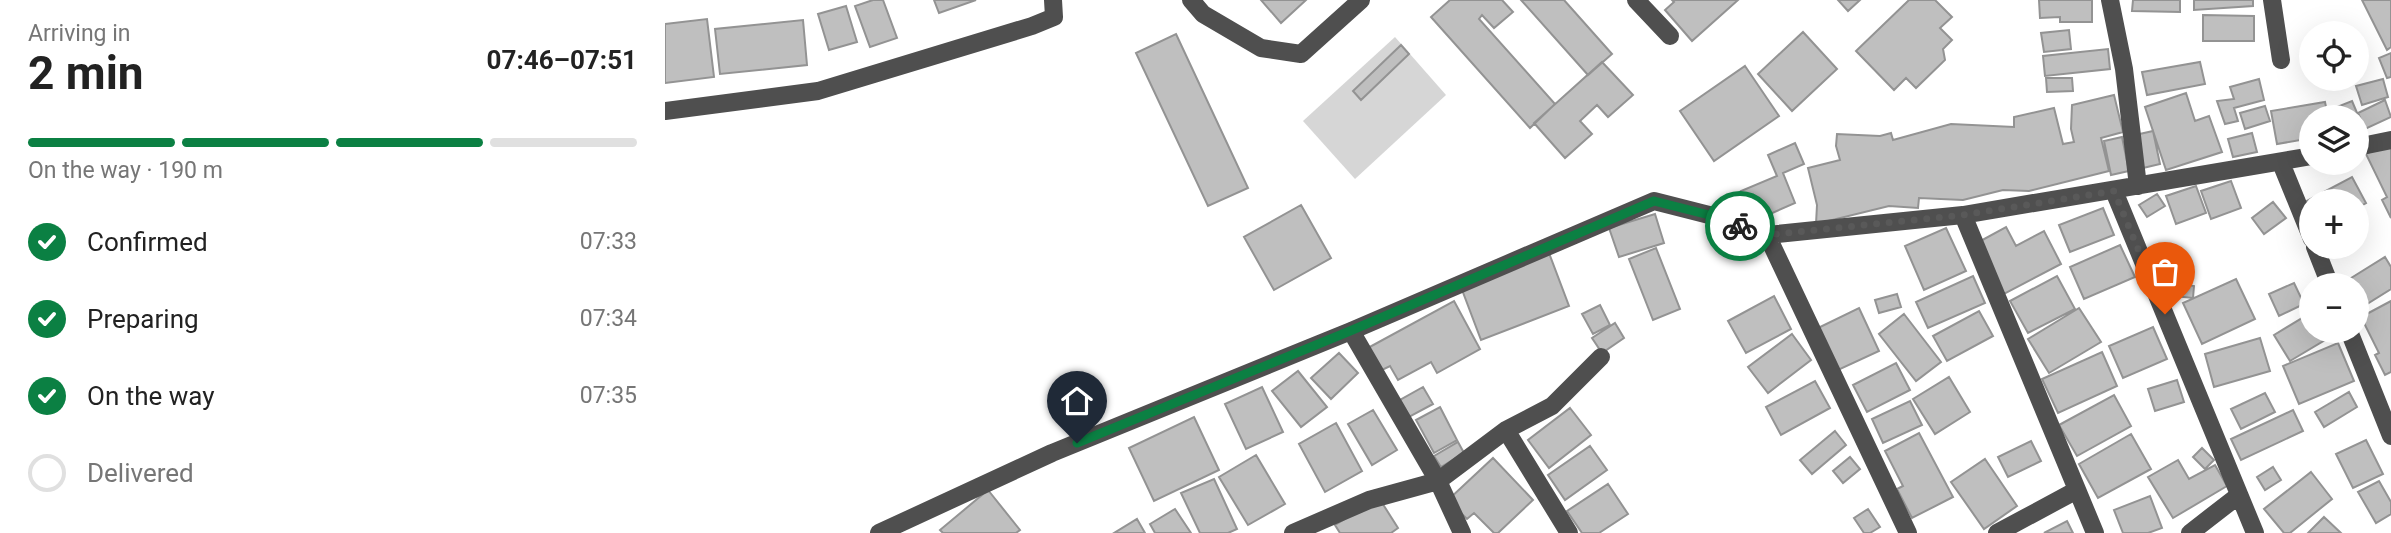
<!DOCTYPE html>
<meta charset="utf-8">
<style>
:root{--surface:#fff;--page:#f2f2f2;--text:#222;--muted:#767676;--line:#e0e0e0;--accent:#0b8043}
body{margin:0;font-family:Roboto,sans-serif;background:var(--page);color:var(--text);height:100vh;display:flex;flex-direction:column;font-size:26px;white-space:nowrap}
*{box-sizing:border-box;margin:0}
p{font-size:23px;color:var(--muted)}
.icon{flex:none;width:38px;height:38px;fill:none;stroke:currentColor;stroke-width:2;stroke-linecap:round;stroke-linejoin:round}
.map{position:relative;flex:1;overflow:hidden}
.sheet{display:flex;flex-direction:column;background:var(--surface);width:665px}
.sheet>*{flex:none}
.controls{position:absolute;left:1634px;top:21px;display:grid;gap:14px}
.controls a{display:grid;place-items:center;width:70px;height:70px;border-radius:50%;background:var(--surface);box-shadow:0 7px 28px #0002;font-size:35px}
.pin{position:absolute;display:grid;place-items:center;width:60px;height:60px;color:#fff;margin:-72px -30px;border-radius:50% 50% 50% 0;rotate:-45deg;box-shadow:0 0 7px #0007}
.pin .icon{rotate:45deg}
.courier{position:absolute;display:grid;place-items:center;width:70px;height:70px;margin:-35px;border:5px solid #0b8043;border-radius:50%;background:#fff;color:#222;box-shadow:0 2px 9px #0007}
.headline em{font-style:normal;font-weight:700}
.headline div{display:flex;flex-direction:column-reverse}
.headline{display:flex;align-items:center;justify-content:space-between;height:119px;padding:0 28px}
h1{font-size:46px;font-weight:700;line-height:52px}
.bar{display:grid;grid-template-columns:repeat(4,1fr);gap:10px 7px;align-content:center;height:84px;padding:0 28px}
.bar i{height:9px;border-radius:5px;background:var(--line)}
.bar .current{background:var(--accent)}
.bar p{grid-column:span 4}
ol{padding:0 28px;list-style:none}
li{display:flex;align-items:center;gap:21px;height:77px}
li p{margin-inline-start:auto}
li .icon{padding:7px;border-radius:50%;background:var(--accent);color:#fff;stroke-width:4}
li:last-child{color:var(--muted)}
li i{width:38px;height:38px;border:4px solid var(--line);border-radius:50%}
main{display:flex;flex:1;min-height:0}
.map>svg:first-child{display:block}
.green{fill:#d6d6d6}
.building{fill:#bfbfbf;stroke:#939393;stroke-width:2}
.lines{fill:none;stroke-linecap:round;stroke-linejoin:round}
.minor{stroke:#4f4f4f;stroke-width:18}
.done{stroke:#595959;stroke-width:7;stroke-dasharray:0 12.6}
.route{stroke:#0b8043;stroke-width:9}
</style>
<main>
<section class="sheet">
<div class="headline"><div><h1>2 min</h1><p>Arriving in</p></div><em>07:46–07:51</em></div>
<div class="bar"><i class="current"></i><i class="current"></i><i class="current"></i><i></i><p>On the way · 190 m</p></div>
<ol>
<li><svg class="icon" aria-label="check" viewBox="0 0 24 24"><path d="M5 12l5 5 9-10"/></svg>Confirmed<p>07:33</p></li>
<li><svg class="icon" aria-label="check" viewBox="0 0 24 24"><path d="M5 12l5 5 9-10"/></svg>Preparing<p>07:34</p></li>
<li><svg class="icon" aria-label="check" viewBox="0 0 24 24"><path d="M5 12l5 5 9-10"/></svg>On the way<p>07:35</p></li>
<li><i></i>Delivered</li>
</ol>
</section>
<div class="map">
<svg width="1726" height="533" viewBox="0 0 1726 533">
<rect width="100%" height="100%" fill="#fff"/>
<!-- green -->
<path class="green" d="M730,37l51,58 -91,84 -52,-58z"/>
<!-- building -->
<path class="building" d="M208,0h10l14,38 -27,9 -15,-41z
M269,0h42l-37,13z
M596,0h45l-25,23z
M785,0h52l11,12 -19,16 -12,-13 -3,4 76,85 -25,24 -99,-111z
M856,0h43l48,54 -24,21z
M1007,0h66l-46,41 -27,-31 9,-8z
M1173,0h22l-12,11z
M1244,0h26l17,17 -12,11 12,12 -9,9 2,11 -29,28 -10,-10 -12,12 -38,-39z
M1374,0h53v22h-32v-5l-20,1z
M1468,0h47v12l-48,-1z
M1529,0h59v6l-59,4z
M1697,0h29v47l-4,3z
M181,6l11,36 -28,8 -11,-36z
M1538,15l51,1v25h-51z
M42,19l7,58 -49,6v-59z
M138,20l4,45 -87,9 -5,-45z
M1404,30l2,19 -27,3 -3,-19z
M1138,32l34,37 -45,42 -34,-37z
M511,34l72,154 -40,18 -72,-153z
M736,45l8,9 -48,46 -8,-9z
M1443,49l2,20 -65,7 -2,-20z
M1726,53v24l-4,1 -8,-20z
M937,62l31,33 -25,22 -11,-12 -17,16 12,13 -27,24 -31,-35z
M1535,62l5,22 -58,11 -5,-23z
M1080,66l34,50 -65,45 -34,-50z
M1381,78h26l1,13 -26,1z
M1594,79l5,21 -30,8 4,13 -13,3 -8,-23 17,-2 -4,-12z
M1718,79l5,18 -26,8 -6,-19z
M1521,93l9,28 14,-5 13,36 -56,18 -21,-63z
M1449,95l9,37 -22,6 8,33 -80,20 -26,-1 -40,10 -44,-2 -1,10 -29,-2 -73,18 1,-19 -9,-37 32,-8 -4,-14 1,-12 43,2 11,-3 2,7 58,-16 63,3v-10l40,-9 9,36 11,-2 -3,-13 1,-24z
M1720,100l6,17 -26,12 -7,-16z
M1687,101l11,26 -6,3v-13h-21l-4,-8z
M1660,102l3,15h-16v21l-35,6 -6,-33z
M1600,106l5,15 -25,8 -5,-16z
M1488,131l7,33 -17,4 -8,-33z
M1587,133l5,19 -24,5 -5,-18z
M1457,137l7,34 -18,4 -7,-34z
M1726,141v77l-9,-18 5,-3 -21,-43z
M1130,143l9,21 -21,9 12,30 -41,18 -13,-30 36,-15 -9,-21z
M1687,177l14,26 -9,5v-7h-45v13l-7,-12z
M1566,181l10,27 -30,11 -10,-28z
M1531,186l10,27 -30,11 -10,-28z
M1492,194l8,12 -18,11 -8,-12z
M1608,202l13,16 -22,16 -12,-16z
M636,205l30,53 -57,32 -30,-53z
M1438,208l11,27 -44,17 -11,-27z
M990,214l9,29 -45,14 -10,-29z
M1341,227l10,19 28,-15 17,33 -59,31 -27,-51z
M1281,228l20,43 -42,19 -19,-44z
M1455,245l15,32 -51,22 -14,-32z
M991,248l24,61 -27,11 -24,-61z
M884,253l20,53 -88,34 -20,-53z
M1720,257l6,10v22l-32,20 -2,-24h-13l-1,-2z
M1503,268l15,2 -1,14 12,2 -1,12 -29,-3z
M1308,276l12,27 -57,25 -12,-26z
M1392,276l18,33 -47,24 -18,-32z
M1571,279l19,40 -53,25 -19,-41z
M1629,283l10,21 -25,12 -10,-22z
M1232,294l4,13 -22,6 -4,-13z
M1109,296l17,33 -45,24 -18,-32z
M789,301l26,48 -43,24 -6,-11 -33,18 -8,-14 -12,6 -12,-23z
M1726,301v71l-6,3 -10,-20 4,-2 -18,-36z
M935,305l10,20 -17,9 -11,-20z
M1194,308l20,43 -41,19 -20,-42z
M1414,308l22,34 -52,31 -21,-34z
M1314,311l14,25 -46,25 -14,-25z
M1647,312v19h15l3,6 -40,24 -16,-26z
M1239,314l37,48 -25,19 -37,-47z
M950,323l9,15 -22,15 -10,-15z
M1488,327l14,32 -44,19 -14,-32z
M1127,334l19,26 -43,33 -20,-26z
M1595,338l10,33 -56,16 -9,-33z
M1673,343l16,38 -55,23 -16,-38z
M1437,352l15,34 -59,27 -16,-34z
M674,353l19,20 -27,26 -20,-21z
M1231,363l14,27 -43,22 -14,-27z
M633,371l29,36 -26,20 -29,-36z
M1284,377l21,35 -35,22 -22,-35z
M1512,380l7,22 -29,9 -7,-22z
M1150,381l15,27 -49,27 -15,-28z
M597,387l21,45 -37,17 -21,-45z
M758,387l10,17 -24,13 -9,-17z
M1684,392l8,15 -33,20 -9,-15z
M1600,393l10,19 -34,17 -10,-20z
M1449,395l17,31 -54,30 -18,-31z
M1245,401l12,24 -39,18 -11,-24z
M775,407l17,33 -23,13 -18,-33z
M905,408l21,27 -42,33 -21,-28z
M708,410l24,40 -25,15 -24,-41z
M1628,410l10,21 -62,29 -10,-21z
M529,417l25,53 -65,31 -25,-53z
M671,423l26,48 -37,21 -26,-48z
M1170,431l11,14 -34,29 -12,-14z
M1254,433l34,64 -41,21 -15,-29 6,-3 -18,-35z
M1466,434l20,35 -53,29 -19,-34z
M1701,440l17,34 -30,14 -17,-34z
M1366,441l10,20 -33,16 -10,-20z
M793,442l6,11 -23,14 -7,-11z
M925,446l17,24 -42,30 -17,-25z
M1537,448l12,12 -9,9 -12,-12z
M591,455l29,49 -37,21 -29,-48z
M1185,457l10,12 -17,14 -10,-12z
M828,458l40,42 -35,33h-4l-20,-20 -7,6 -19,-19z
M1320,459l32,47 -33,23 -33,-47z
M1513,460l11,19 26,-14 12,21 -54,32 -25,-41z
M1608,467l8,13 -16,10 -8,-13z
M1646,472l21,27 -42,34h-6l-20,-24z
M549,479l23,50 -9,4h-28l-19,-40z
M1714,481l12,21v12l-15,9 -18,-31z
M943,484l20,30 -29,19h-17l-15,-22z
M323,490l32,40 -4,3h-73l-3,-3z
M1485,496l12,32 -14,5h-25l-9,-23z
M714,498l19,30 -7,5h-51l-5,-8z
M510,509l16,24h-36l-5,-9z
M1203,509l12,18 -10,6h-6l-10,-15z
M1659,517l17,16h-33z
M472,519l8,14h-31z
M1402,521l6,12h-29z"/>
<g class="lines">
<!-- minor -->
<path class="minor" d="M526,0l12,14 58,34 40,6 60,-54
M971,0l34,36
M1445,0l14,69 14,117
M1607,0l9,60
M0,111l153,-20 214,-65 22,-9 -1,-17
M1692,147l34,-7
M1616,163l31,76
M1449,191l141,342
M1298,215l132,318
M1102,235l141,298
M1650,247l15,38
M686,331l87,150 24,52
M1684,331l42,105
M841,430l63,103
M214,533l173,-80 299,-122 303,-130 59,15 54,19 196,-20 349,-59
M628,533l76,-33 69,-19 68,-51 46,-24 49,-49
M1332,533l80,-43
M1525,533l49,-38"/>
</g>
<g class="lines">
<!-- done -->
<path class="done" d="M1075,226l27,9 196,-20 151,-24 51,123"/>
<!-- route -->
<path class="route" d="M412,443l273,-112 304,-130 59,15 27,10"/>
</g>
</svg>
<div class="controls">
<a><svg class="icon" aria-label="locate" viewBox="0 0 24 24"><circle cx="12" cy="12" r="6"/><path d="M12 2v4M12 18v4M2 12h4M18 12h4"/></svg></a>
<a><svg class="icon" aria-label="layers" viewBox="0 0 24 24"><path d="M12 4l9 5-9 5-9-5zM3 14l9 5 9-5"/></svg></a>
<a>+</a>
<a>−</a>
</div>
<div class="pin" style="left:1500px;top:314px;background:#ea580c"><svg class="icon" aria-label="bag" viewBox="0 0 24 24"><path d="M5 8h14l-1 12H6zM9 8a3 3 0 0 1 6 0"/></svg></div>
<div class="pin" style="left:412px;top:443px;background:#1f2937"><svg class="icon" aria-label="home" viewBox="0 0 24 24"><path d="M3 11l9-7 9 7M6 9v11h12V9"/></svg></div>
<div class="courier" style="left:1075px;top:226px"><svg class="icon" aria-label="bike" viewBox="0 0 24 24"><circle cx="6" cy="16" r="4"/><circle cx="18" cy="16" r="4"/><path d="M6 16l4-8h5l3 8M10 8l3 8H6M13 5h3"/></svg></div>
</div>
</main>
